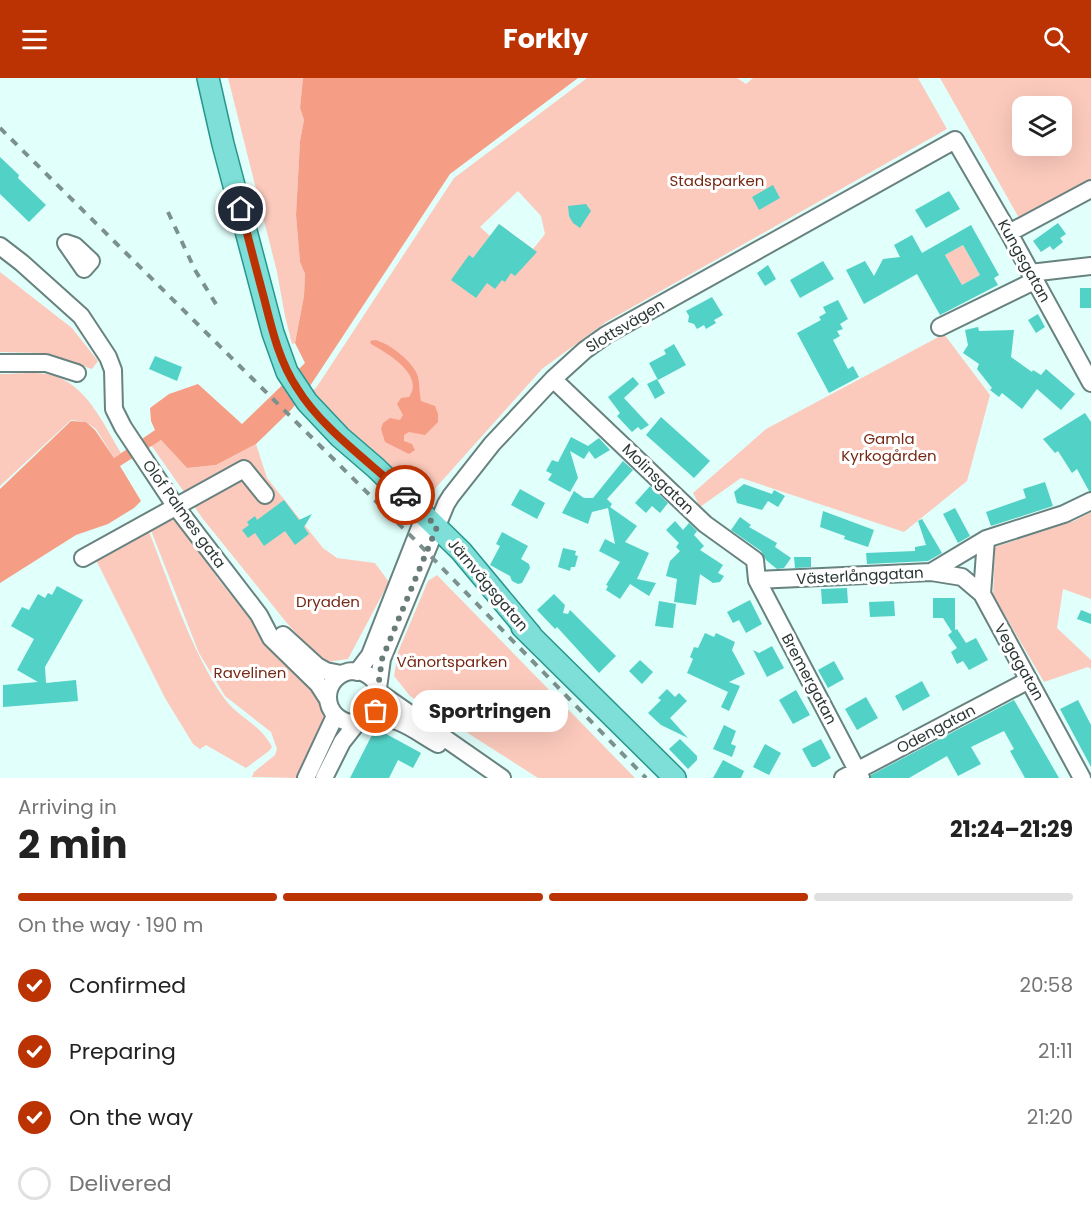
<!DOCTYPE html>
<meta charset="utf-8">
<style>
:root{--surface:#fff;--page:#f2f2f2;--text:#222;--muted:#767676;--line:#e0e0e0;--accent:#bb3203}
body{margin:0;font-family:Poppins,sans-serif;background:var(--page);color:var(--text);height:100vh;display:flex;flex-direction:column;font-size:22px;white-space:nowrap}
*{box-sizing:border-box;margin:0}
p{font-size:20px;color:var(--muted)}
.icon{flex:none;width:33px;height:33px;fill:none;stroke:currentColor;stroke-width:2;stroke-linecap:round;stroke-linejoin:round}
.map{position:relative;height:700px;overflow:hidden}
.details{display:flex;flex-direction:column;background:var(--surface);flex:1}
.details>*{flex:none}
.buttons{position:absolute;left:1012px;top:18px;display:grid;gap:12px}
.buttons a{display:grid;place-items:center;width:60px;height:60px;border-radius:12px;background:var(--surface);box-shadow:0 6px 24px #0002;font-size:30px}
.pin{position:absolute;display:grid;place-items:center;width:51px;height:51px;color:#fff;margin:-26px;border:3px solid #fff;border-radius:50%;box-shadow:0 2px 6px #0007}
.courier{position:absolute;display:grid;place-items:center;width:60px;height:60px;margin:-30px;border:4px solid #bb3203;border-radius:50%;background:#fff;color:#222;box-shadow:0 2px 8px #0007}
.bubble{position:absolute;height:42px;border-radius:18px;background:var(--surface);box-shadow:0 6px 24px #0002;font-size:20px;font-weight:700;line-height:42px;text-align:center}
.head em{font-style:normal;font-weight:700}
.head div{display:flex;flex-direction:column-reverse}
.head{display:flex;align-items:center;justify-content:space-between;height:102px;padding:0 18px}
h1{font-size:39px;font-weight:700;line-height:45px}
.bar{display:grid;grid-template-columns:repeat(4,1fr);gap:9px 6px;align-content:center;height:72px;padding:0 18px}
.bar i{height:8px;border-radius:4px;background:var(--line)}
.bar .current{background:var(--accent)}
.bar p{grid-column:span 4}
ol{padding:0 18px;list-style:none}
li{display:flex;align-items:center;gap:18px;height:66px}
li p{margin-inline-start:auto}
li .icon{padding:6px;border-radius:50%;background:var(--accent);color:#fff;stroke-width:4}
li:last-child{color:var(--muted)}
li i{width:33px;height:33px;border:3px solid var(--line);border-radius:50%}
header{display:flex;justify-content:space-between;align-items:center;height:78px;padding:0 18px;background:var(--accent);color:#fff;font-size:27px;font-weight:700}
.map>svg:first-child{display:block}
.green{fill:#fccabd;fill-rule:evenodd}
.water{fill:#f69d85}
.building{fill:#52d1c6;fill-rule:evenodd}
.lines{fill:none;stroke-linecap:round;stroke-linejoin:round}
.minor-casing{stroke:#68827f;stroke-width:20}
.major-casing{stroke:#28968d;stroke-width:24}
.minor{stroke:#fff;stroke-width:16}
.major{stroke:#7ddfd7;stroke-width:21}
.rail{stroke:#7c918e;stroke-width:4;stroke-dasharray:8 8;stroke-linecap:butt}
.done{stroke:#6a7c7a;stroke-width:6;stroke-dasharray:0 10.8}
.route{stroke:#bb3203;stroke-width:8}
.labels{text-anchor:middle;stroke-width:6;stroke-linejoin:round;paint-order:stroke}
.park-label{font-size:15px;fill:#762814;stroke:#fff}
.street-label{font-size:15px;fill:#2a3634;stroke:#fff}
</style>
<header><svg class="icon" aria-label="menu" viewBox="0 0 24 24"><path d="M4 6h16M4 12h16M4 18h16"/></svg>Forkly<svg class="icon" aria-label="search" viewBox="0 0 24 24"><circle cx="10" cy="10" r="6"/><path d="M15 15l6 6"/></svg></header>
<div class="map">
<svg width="1091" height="700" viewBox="0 0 1091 700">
<rect width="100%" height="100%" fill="#e1fffb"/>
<!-- green -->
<path class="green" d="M228,0h75l-3,30 4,12 -4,21 -4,74 4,47 5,12 -1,22 -9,47 -3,1 -7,-28 -8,-44z
M587,0h150l9,6 7,-6h165l29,51 -341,193 -64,47 -118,132 -114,-109 6,-4 138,-210zM518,113l23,25 4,18 -12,15 -34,-25 -9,12 -10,-9z
M940,0h151v103l-72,37zM1023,28h39v40h-39z
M963,167l17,30 -18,10 -17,-30z
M0,194l72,56 26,33 -6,8 -49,-16 -43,-1z
M944,256l46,61 -23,86 -63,51 -163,-54 -41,29 -7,-14 73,-64z
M0,296c16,0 36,-3 51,1 36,9 52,49 70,78l-7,5 -18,-29 -10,-7 -15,-2 -71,66z
M161,362l26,28 29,-3 40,-21 11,34 56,70 14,10 38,5 14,19 -41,77 -21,3 -12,-8 -29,-32 -83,-103 -52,-74z
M1091,434v87l-28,-10 -6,39 34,32v9l-3,-2 -44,15 -51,-87 2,-48 79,-26z
M172,439l8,7 39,56 62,78 32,27 6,14 6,23 -28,56 -45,-1 2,-5 21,-17 2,-6 -6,-17 -46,-36 -26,-43 -49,-125z
M147,449c22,54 44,125 77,171 14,20 36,25 48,49l-3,4 -23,17 -40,-23 -6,4 -7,-5 -28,-46 -70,-140z
M437,497l198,203h-97l-128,-82 -16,-20 4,-24 30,-71z"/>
<!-- water -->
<path class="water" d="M303,0h275l-128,96 -140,212 -19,24 -35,34 -40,21 -29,3 -26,-28 -41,26 21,35 -7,7 -26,16 -32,11 -76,48v-94l71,-68 15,1 9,8 19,28 41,-28 -4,-9 -1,-13 19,-14 29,-10 44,40 63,-61 -10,-20 9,-47 1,-22 -5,-12 -4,-47 4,-74 4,-21 -4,-12z
M375,262c14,3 40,23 43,37 2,8 1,16 3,24l14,5 3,8v8l-13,13 -16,-3 -5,3v6l8,3 3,6 -6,4 -24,-12 -4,-13 2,-6 7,-5 10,2 3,-5 -6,-11 4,-6 8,-1c16,-22 -22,-44 -38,-53l-1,-3z"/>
<!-- building -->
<path class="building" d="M0,79l19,18 -1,3 28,27 -17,17 -29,-28z
M773,107l7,13 -21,12 -7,-13z
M949,113l11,18 -34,19 -11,-18z
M586,126l5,7 -11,17 -7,-5 -4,-7 -1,-10z
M1058,145l8,11 -6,4 3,4 -10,8 -3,-4 -9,6 -8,-11z
M499,146l38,28 -22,24 -4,-3 -6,9 -3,-2 -7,9 -8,-6 -11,15 -25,-18 18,-25 4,3z
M971,147l28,50 -5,3 4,7 -58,30 -23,-41 -53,30 -18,-34 19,-9 9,15 9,-17 17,-2 -6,-12 18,-10 10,18zM963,167l17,30 -18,10 -17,-30z
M823,183l11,18 -34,19 -10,-18z
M768,187l8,14 -11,7 -8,-13z
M1080,210h11v20h-11z
M712,219l11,18 -9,5 2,3 -10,6 -2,-4 -7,4 -3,-5 -6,-2 1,-6 -3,-5z
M838,222l10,19 -8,5 3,5 -6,2 3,5 -7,4 15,29 5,-3 6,11 -30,16 -32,-60 24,-13 -2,-3 7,-4 -3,-6z
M1038,236l7,13 -9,6 -8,-13z
M978,249l1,4 35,-1 -3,27 21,15 1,-2 8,5 5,-6 29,25 -14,16 -24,-21 -15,20 -20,-16 -3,4 -9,-7 2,-2 -15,-19 2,-5 -16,-11 5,-8 -3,-15z
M674,266l12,21 -28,15 -9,-17 17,-9 -2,-4z
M155,278l27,11 -5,14 -28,-12z
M633,299l6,7 -15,14 25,27 -8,5 -3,-3 -6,5 -15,-16 3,-3 -12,-16z
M657,301l8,14 -10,6 -8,-15z
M1085,335l6,9v69h-2l-12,-22 -5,4 -14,-22 -3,2 -12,-14z
M661,339l49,44 -16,17 -48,-43z
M571,359l17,9 11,-8 11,12 -15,9 -6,-8 -5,8 -14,-8 8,27 -8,14 -22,-12 4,-6 -6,-3 6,-11 6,2z
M623,383l10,9 -26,29 5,5 -2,3 27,19 -12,16 24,11 -12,26 19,4 -7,13 -19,-12 -10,15 -14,-9 2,-4 -2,-1 14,-23 -21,-11 6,-12 10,5 -7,-36 -16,4 -4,12 -26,-11 12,-22 10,7h9z
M1045,404l8,24 -62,20 -5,-14 40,-14 -3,-9z
M744,406l28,10 2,-4 11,6 -7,11 -10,-6 -6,9 -25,-7 -3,-11z
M650,408l18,17 -8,10 -8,-7 -6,7 -11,-10z
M520,411l25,14 -8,16 -26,-14z
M284,422l15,20 13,-6 -8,13 5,7 -14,11 -10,-14 -21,15 -9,-13 -7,5 -6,-8 7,-5 -2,-3 8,-6 2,4z
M955,430l15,28 -12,7 -15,-29z
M823,433l51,19 -6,17 -24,-8 1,-3 -25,-9z
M740,439l11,8 -2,2 28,16 -2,4 16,11 -7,10 -7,1 -5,-4 -6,-5 -5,-9 -30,-21z
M922,441l20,34 -14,8 -61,3 -1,-11 49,-2v-4l11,-2 -8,-24z
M675,443l8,9 6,-7 8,8 -3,4 10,11 -4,4 23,15 -5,8 6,3 -4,6 -7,1 -13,-9 -4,31 -22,-3 3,-23 -11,-3 4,-15 10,-10 -4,-4 3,-4 -13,-13z
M502,454l26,14 -7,13 8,5 1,4 -8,15 -4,1 -6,-3 -2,-5 -20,-11 10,-19 -4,-2z
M563,470l13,3 -1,4 3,1 -3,11h-4l-1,4 -12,-4z
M794,479h17v10l-16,1z
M57,508l26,14 -38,67 1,16 30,-3 2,21 -75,6v-22l35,-3 -21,-12 17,-31 -23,-13 11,-19 7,3 9,-16 7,4 3,-5 4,2z
M847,510l1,15 -26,1 -1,-15z
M554,516l11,11 -2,8 5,1 2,-4 46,46 -17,17 -42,-46 -2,2 -18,-19z
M933,520h22v32l2,-1 9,14 10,-5 12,22 -19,10 -6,-9 -6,3 -6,-12 6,-4 -9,-13 4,-3 -9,-14h-10z
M750,522l12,24 -16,9 -7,-13 -6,3 -6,-11z
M659,523l17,3 -3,24 -18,-2z
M894,523l1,15 -25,1 -1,-15z
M1081,532l10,4v10l-14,-5z
M705,555l9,4 2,-4 19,9 -3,8 13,24 -16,8 11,4 -11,25 -8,-4 7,-15 -41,-19 6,-14 -3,-2 4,-10 4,1z
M772,568l12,22 -17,9 -14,-27 6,3z
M640,582l13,12 -11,12 -13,-13z
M834,583l10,18 -16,9 -10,-18z
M922,603l8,15 -27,15 -8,-15z
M667,611l8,8 4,-4 8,8 -17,17 18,20 -27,-13 -13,-12 13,-13 -3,-2z
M796,612l14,25 -17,9 -14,-24z
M866,619l12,21 -21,12 -12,-21z
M1014,622l45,78h-34l-15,-27 4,-2 -10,-18 -33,16 10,17 -23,12 -11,-20 -38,22h-38v-3z
M1078,622l13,25v42l-31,-58z
M724,647l12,6 -5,13 5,2 -4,11 -19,-8z
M379,652l42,23 -8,15 -15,-8 -9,18h-39l24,-47z
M680,661l17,17v4l-9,9 -19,-20z
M821,661l10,19 -16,9h-3l-10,-18z
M765,666l16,9 -12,22 -16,-8z
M723,682l21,11 -3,7h-28z"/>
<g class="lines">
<!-- minor casing -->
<g class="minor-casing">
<path id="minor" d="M1009,155l82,-44
M66,165l9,3 16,15 -7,8z
M0,168l22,17 59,53 27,41 5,13 1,39 9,18 53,80 83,108 12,23 47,46 9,14
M1030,195l61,-7
M940,249l94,-46
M0,285h46l31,10
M553,301l152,145 50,36 2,20 104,198
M986,461l-4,55 100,184
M83,480l161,-89 21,26
M931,494l31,5 20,17
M757,502l174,-8 55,-33 78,-25 27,-13
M283,557l34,31 9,5 15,3
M328 619a26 26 0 1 1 52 0a26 26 0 1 1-52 0Z
M357,594l13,-17 55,-140
M378,610l4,-29 64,-155 5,-8 41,-52 61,-65 32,-29 21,-15 349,-195 54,93 82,150
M380,615l122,85
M369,641c27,-6 47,13 69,25
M306,700l29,-62
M324,700l18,-36 15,-19
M843,700l186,-98"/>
</g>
<!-- major casing -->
<g class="major-casing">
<path id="major" d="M208,0l15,66 50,189 14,39 20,30 33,35 36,31 85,83 70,84
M522,549l153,151"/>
</g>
<!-- minor -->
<use href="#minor" class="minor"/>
<!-- major -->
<use href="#major" class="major"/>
<!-- rail -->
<path class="rail" d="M0,50l415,412 231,238
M168,134l27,58 24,39"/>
</g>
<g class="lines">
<!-- done -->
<path class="done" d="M376,633l4,-10v-8l-2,-5 4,-29 55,-132 -32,-32"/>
<!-- route -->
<path class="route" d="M241,131c7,29 15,59 23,89 8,31 15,63 33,90 25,41 73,74 108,107"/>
</g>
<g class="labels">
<!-- park labels -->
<g class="park-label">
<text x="717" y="108">Stadsparken</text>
<text x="889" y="366">Gamla<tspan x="889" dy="17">Kyrkogården</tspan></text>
<text x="328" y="529">Dryaden</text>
<text x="452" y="589">Vänortsparken</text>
<text x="250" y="600">Ravelinen</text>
</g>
<!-- street labels -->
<g class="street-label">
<text transform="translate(1024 183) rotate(61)" y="5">Kungsgatan</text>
<text transform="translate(625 248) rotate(-31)" y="5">Slottsvägen</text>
<text transform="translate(658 401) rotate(44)" y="5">Molinsgatan</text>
<text transform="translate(184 436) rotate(54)" y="5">Olof Palmes gata</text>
<text transform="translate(860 498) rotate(-3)" y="5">Västerlånggatan</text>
<text transform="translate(488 507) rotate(50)" y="5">Järnvägsgatan</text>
<text transform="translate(1019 584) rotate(61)" y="5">Vegagatan</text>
<text transform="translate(809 601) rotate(62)" y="5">Bremergatan</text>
<text transform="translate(936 651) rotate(-28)" y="5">Odengatan</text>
</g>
</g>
</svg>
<div class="buttons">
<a><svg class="icon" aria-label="layers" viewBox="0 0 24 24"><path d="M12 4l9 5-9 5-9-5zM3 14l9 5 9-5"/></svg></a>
</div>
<div class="pin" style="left:376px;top:633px;background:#ea580c"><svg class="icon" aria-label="bag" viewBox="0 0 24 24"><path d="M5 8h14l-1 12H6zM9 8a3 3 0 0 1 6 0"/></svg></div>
<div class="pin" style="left:241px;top:131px;background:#1f2937"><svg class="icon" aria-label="home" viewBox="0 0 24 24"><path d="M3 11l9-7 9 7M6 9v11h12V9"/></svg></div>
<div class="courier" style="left:405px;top:417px"><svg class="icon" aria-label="car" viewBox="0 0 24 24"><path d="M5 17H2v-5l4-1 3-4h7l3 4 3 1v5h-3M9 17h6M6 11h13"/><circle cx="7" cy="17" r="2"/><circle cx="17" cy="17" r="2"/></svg></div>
<div class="bubble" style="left:412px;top:612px;width:156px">Sportringen</div>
</div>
<section class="details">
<div class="head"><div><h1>2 min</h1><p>Arriving in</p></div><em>21:24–21:29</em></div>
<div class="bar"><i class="current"></i><i class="current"></i><i class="current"></i><i></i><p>On the way · 190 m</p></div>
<ol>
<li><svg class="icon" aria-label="check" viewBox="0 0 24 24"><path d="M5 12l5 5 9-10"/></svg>Confirmed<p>20:58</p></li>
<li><svg class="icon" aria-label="check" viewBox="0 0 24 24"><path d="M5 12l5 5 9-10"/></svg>Preparing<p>21:11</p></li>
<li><svg class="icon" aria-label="check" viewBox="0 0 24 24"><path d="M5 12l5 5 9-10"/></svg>On the way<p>21:20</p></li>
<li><i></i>Delivered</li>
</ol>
</section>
